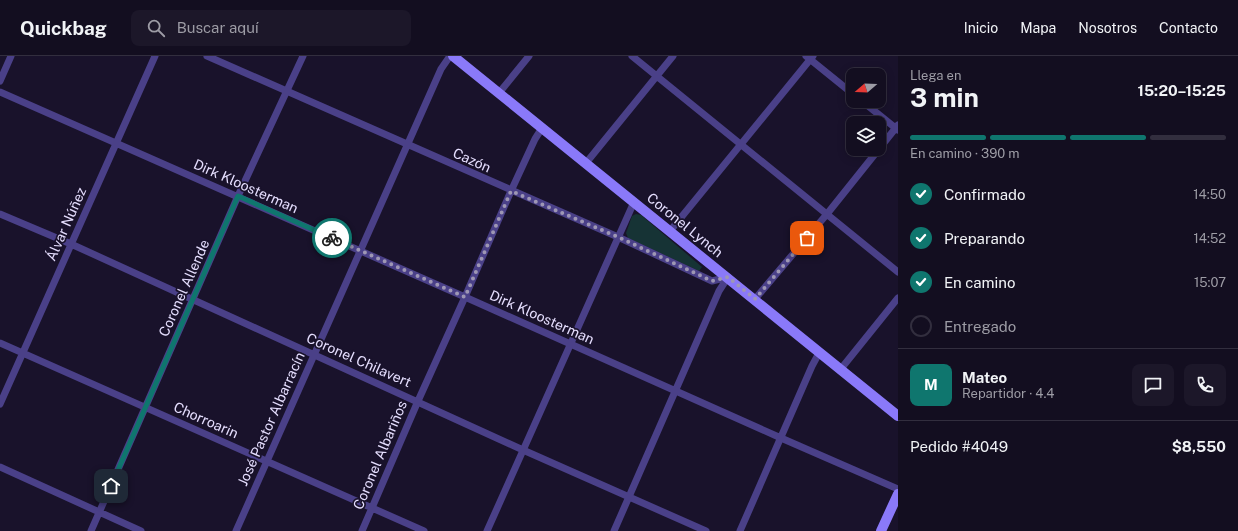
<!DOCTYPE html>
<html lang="es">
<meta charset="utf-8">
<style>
:root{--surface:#130e20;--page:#1c1729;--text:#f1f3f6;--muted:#9d9ca5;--line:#322e3e;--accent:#0f766e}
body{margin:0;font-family:"Public Sans",sans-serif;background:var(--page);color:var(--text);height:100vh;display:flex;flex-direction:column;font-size:15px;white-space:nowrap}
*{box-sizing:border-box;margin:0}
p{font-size:13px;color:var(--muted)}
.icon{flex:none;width:22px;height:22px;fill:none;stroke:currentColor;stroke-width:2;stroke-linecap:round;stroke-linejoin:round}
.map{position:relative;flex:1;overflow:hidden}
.side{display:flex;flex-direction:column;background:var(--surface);width:340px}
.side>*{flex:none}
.needle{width:26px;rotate:251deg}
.controls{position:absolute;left:846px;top:12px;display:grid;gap:8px}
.controls a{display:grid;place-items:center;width:40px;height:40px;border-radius:8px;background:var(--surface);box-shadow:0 2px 10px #0003,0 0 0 1px var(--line);font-size:20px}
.pin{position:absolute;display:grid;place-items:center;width:34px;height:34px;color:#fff;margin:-17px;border-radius:8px;box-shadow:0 2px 6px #0006}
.courier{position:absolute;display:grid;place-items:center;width:40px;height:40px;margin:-20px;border:3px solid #0f766e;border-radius:50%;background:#fff;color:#222;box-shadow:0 1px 5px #0007}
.summary em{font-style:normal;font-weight:700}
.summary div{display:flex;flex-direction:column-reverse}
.summary{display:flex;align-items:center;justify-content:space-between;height:68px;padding:0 12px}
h1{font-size:26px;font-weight:700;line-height:30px}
.bar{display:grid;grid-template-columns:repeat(4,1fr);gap:6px 4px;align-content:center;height:48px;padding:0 12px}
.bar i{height:5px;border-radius:3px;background:var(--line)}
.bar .selected{background:var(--accent)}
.bar p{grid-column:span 4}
.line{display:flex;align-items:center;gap:10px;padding:0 12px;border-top:1px solid var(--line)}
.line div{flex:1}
.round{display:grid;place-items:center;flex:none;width:42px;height:42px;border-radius:8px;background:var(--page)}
ol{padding:0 12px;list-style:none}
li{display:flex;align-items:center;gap:12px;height:44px}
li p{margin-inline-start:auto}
li .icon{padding:4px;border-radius:50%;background:var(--accent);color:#fff;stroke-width:4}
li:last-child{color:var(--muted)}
li i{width:22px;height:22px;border:2px solid var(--line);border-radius:50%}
header{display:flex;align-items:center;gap:24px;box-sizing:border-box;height:56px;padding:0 20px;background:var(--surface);border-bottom:1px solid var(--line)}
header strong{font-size:19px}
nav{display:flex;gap:22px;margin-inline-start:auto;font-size:14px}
.search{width:280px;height:36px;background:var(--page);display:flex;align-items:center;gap:10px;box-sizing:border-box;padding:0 14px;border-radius:8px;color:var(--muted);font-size:15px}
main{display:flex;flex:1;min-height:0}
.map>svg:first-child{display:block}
.green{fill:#163335}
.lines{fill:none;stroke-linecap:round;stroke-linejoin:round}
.street{stroke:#4a4088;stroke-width:7}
.secondary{stroke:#8a79f9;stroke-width:10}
.done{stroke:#9e97b4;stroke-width:4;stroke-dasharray:0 7.2}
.route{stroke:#0f766e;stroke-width:5}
.labels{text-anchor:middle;stroke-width:3.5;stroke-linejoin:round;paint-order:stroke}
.street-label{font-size:14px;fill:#e5defe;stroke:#19122b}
</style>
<header>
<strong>Quickbag</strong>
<div class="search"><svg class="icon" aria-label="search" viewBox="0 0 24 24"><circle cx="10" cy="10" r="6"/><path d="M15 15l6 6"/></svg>Buscar aquí</div>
<nav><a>Inicio</a><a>Mapa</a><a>Nosotros</a><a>Contacto</a></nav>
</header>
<main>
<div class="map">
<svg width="898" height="475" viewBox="0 0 898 475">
<rect width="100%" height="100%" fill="#19122b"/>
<!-- green -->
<path class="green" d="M636,158l5,1 61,52 -3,4 -71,-33 -2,-5 6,-17z"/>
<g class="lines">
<!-- street -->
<path class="street" d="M207,0l411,181 94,44 16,-4
M632,0l266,216
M806,0l47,38
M0,25l11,-25
M0,36l465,205 316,141 117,51
M499,37l30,-37
M862,45l36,29
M879,93l19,-24
M586,107l87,-107
M0,158l71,30 452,206 183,81
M670,175l143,-175
M755,243l72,-85 52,-65
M0,287l424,188
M840,314l58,-72
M0,348l155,-348
M0,411l141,64
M91,475l147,-335 65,-140
M236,475l205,-462 9,-13
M362,475l56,-130 47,-104 46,-106 24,-52 7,-11
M487,475l147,-329
M614,475l105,-240 9,-14
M740,475l72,-165 7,-13"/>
<!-- secondary -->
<path class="secondary" d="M453,0l445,360
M881,475l17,-37"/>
</g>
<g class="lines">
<!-- done -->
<path class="done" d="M332,182l133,59 46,-106 107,46 94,44 16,-4 27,22 52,-61"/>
<!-- route -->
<path class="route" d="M111,430l127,-290 94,42"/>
</g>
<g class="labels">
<!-- street labels -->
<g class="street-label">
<text transform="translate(472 104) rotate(24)" y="5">Cazón</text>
<text transform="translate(246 130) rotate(24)" y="5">Dirk Kloosterman</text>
<text transform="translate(66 168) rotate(-66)" y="5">Álvar Núñez</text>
<text transform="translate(685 169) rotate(39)" y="5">Coronel Lynch</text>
<text transform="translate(184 232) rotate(-66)" y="5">Coronel Allende</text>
<text transform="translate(542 261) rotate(24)" y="5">Dirk Kloosterman</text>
<text transform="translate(359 304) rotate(24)" y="5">Coronel Chilavert</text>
<text transform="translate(271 363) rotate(-66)" y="5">José Pastor Albarracín</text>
<text transform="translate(206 364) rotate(24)" y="5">Chorroarin</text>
<text transform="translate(380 399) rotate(-67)" y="5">Coronel Albariños</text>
</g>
</g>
</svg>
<div class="controls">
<a><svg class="needle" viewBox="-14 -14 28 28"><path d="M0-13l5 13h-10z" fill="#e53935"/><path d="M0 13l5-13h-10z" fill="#9d9ca5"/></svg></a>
<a><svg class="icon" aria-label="layers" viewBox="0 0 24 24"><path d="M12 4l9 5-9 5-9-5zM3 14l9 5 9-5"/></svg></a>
</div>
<div class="pin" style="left:807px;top:182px;background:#ea580c"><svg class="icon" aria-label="bag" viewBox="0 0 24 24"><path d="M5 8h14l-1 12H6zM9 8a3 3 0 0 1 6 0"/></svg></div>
<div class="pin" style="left:111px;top:430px;background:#1f2937"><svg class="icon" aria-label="home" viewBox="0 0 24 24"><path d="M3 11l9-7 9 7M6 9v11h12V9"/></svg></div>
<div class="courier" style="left:332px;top:182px"><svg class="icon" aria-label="bike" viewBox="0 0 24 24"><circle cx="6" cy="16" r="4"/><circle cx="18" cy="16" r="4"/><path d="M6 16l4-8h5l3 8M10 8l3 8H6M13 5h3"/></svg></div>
</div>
<section class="side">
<div class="summary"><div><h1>3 min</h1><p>Llega en</p></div><em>15:20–15:25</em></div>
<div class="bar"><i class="selected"></i><i class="selected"></i><i class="selected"></i><i></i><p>En camino · 390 m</p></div>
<ol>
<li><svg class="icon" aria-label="check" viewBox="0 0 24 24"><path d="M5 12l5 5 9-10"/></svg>Confirmado<p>14:50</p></li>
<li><svg class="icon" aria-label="check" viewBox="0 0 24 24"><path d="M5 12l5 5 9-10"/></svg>Preparando<p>14:52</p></li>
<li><svg class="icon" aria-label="check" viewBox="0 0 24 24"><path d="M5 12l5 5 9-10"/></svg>En camino<p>15:07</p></li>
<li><i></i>Entregado</li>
</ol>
<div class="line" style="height:72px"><b class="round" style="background:var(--accent);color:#fff">M</b><div><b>Mateo</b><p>Repartidor · 4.4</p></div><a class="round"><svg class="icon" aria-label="chat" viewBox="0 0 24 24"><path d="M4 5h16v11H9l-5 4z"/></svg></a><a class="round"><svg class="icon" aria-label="phone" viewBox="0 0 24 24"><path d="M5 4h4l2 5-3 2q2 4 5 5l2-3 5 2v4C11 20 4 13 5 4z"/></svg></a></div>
<div class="line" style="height:52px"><div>Pedido #4049</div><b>$8,550</b></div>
</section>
</main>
